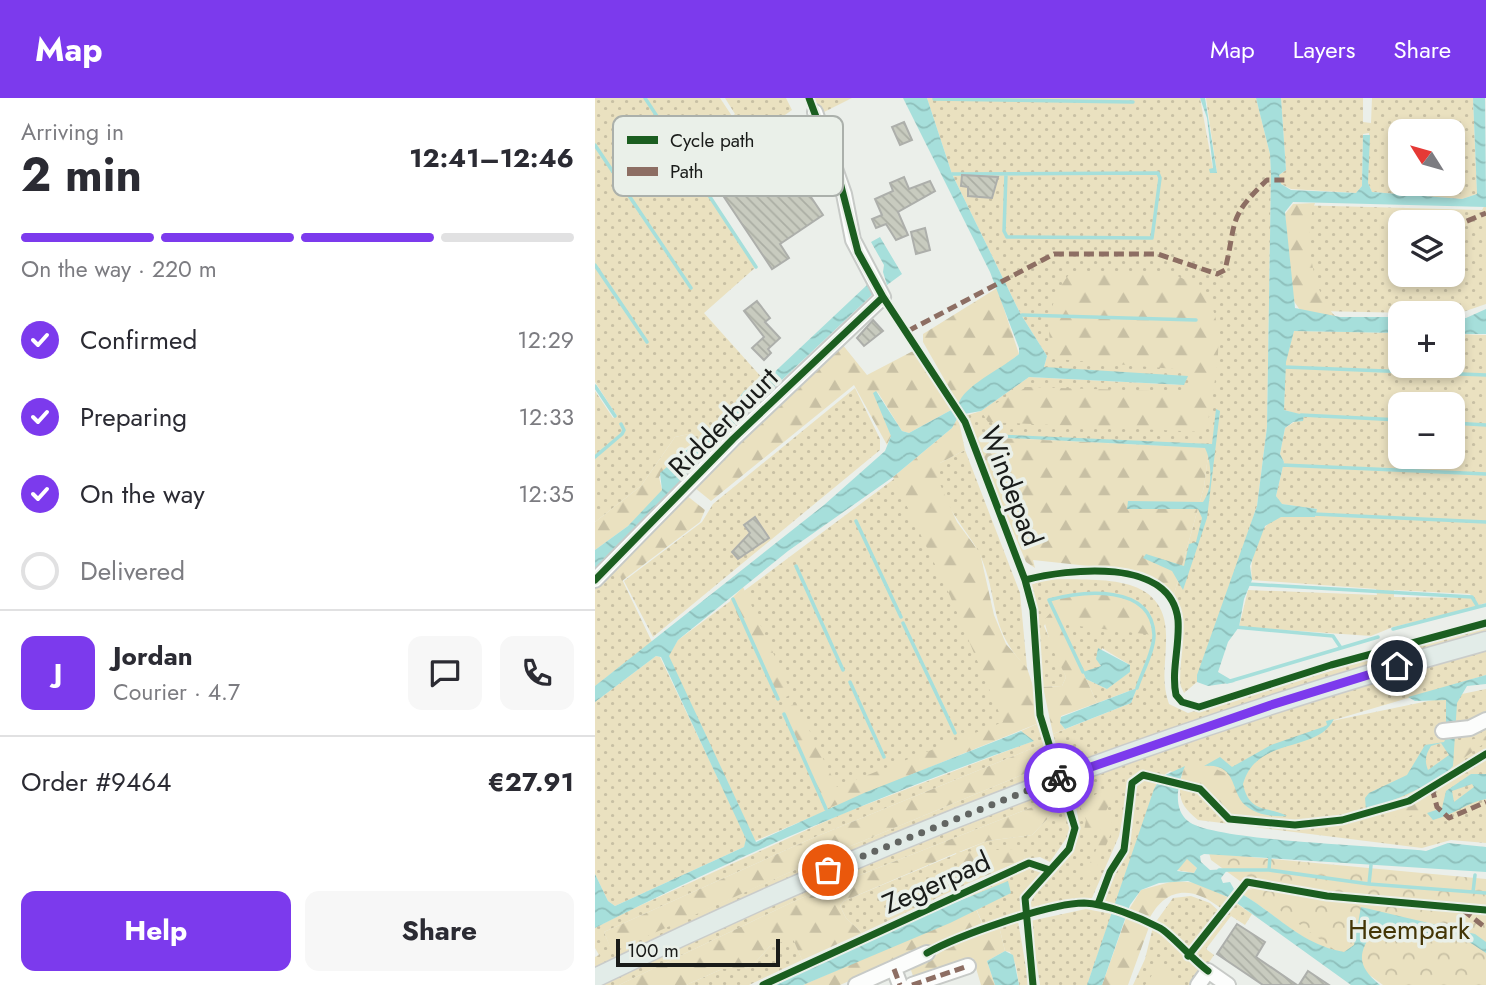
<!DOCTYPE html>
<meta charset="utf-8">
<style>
:root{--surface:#fff;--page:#f7f7f7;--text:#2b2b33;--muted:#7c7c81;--line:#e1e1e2;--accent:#7c3aed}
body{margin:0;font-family:Jost,sans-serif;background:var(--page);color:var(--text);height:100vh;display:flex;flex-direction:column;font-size:26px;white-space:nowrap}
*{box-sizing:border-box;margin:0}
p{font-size:23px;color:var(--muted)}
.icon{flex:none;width:38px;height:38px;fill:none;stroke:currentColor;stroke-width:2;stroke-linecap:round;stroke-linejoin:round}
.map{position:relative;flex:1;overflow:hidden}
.side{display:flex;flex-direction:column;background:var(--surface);width:595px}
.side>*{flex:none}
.needle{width:46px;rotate:307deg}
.buttons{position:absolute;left:793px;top:21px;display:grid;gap:14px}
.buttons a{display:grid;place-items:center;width:77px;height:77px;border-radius:14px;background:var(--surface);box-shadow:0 4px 10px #0003;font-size:35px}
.scale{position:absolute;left:21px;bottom:18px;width:164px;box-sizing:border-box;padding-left:7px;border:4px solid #191b19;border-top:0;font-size:19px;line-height:24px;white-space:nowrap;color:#191b19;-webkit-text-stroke:5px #eaf0e9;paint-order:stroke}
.pin{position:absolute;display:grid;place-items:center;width:60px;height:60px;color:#fff;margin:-30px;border:4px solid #fff;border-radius:50%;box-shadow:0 2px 7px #0007}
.courier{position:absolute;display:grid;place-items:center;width:70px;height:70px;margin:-35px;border:5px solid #7c3aed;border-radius:50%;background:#fff;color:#222;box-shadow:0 2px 9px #0007}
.overview em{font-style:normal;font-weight:700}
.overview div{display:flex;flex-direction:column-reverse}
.overview{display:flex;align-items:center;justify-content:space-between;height:119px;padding:0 21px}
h1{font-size:46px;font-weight:700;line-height:52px}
.bar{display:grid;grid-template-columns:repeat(4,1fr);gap:10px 7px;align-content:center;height:84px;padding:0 21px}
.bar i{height:9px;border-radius:5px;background:var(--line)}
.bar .on{background:var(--accent)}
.bar p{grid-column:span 4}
.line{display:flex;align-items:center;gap:18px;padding:0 21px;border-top:2px solid var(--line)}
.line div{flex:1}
.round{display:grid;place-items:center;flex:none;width:74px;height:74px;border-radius:14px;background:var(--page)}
ol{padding:0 21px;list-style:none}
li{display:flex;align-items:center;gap:21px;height:77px}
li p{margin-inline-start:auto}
li .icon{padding:7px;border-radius:50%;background:var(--accent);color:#fff;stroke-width:4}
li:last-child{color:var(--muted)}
li i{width:38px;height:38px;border:4px solid var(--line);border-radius:50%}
.cta{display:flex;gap:14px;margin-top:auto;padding:14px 21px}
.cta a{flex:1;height:80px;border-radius:14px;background:var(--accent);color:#fff;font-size:28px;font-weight:700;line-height:80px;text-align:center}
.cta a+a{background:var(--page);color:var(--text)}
header{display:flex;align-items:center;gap:42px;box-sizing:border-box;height:98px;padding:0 35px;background:var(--accent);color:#fff}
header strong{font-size:33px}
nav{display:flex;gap:38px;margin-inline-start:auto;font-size:24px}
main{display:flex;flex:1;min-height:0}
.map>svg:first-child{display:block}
.grass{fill:url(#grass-dots);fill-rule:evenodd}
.forest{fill:url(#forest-firs)}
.park{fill:url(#park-crowns)}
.pitch{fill:#eae1c0}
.water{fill:url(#water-waves);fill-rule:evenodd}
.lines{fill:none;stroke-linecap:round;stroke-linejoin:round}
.stream{stroke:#a6dfdb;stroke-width:3.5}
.building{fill:url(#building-back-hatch);stroke:#adafab;stroke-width:2}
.minor-casing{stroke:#c7cac7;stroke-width:18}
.major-casing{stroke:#caccca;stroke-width:21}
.minor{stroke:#fcfdfc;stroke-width:14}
.major{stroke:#e2ece8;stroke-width:18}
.quiet{stroke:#8d6e63;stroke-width:5;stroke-dasharray:10 5;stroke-linecap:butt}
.cycleway-casing{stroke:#eaf0e9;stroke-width:11}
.cycleway{stroke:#1b5e20;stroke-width:7}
.done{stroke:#626562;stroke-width:7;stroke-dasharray:0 12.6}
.route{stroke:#7c3aed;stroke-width:9}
.labels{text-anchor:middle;stroke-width:7;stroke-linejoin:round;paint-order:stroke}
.street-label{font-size:28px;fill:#191b19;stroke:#eaf0e9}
.park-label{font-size:28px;fill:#433505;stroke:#eaf0e9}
.key{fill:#eaf0e9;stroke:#abb0ab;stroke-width:2}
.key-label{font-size:19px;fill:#191b19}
</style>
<header>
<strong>Map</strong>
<nav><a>Map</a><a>Layers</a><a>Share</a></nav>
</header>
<main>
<section class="side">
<div class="overview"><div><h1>2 min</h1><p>Arriving in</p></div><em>12:41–12:46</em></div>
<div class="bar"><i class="on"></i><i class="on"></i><i class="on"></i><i></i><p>On the way · 220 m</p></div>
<ol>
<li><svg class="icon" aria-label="check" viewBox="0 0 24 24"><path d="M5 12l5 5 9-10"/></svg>Confirmed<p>12:29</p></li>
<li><svg class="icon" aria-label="check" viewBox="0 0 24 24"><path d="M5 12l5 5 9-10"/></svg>Preparing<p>12:33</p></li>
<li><svg class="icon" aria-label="check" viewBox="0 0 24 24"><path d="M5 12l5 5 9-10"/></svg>On the way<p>12:35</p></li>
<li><i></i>Delivered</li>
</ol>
<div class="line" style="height:126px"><b class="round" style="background:var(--accent);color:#fff">J</b><div><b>Jordan</b><p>Courier · 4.7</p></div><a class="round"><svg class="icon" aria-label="chat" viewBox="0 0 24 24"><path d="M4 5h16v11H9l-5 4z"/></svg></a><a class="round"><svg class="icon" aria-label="phone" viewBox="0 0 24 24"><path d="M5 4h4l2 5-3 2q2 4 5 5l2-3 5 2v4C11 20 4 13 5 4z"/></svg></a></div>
<div class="line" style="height:91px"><div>Order #9464</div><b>€27.91</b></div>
<div class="cta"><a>Help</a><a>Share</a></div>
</section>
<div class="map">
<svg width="891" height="887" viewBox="0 0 891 887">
<defs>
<pattern id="grass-dots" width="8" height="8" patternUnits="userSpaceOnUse" patternTransform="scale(1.75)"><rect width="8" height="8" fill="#eae1c0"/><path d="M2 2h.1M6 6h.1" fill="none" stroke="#c8c0a4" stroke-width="1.8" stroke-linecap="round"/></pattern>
<pattern id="forest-firs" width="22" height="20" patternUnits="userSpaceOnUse" patternTransform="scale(1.75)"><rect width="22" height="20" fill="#eae1c0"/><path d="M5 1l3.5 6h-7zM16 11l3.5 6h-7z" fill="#c8c0a4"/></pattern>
<pattern id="park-crowns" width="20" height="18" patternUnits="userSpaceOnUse" patternTransform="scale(1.75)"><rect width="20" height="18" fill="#eae1c0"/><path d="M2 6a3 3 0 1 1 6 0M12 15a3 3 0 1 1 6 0" fill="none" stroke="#c8c0a4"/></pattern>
<pattern id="water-waves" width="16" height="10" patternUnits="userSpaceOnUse" patternTransform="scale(1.75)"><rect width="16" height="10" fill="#a6dfdb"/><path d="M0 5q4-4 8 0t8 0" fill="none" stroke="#8ebfbb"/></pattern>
<pattern id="building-back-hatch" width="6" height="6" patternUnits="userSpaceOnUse" patternTransform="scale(1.75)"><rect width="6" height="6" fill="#c8cbbf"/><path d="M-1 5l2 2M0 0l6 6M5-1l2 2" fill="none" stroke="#abaea4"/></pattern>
</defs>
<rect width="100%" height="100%" fill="#ebefea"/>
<!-- grass -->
<path class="grass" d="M0,0h125l12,18 3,-2 -10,-16h61l6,12 -96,68 60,89 -52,46 61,68 -21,10 -20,27 -29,24 -6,-8 -14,3 -34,49 -46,36v-131l18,27 4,-2 -22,-34z
M218,0h39l-32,16z
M332,0h273l13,71 4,4 -11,-75h50l14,56 1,20 -4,253 -10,79 -60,176 -13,11 -7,-15 4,-61 -8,-19 31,-111 5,-39 -232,-11 -9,-22 13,-4 48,-34 154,8 -139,-18 3,-11 -27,-43 -68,-139z
M686,0h82v24l8,1 1,-25h101l4,96 -15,5 -90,-7 -4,-9 1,-50 -6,1 -1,52 -6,7 -65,-4 -10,-5 -2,-9 7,-5zM805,33h53v53h-53z
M891,105v101l-29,10 -139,-3 -25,-106 189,5zM805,124h53v53h-53z
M699,233l106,2v33h53v-32l33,1v268l-8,2 -8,-11 -76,-4v7l77,1 6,9 -84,20 -22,9 -132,-9 9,-37 129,5 -1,-6 -124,-9c-3,-19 6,-58 28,-63 10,-3 24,0 35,0l2,-8 -36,-5 -5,-8 8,-34 -4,-8 5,-26 19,-12 -20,-6 1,-48zM805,306h53v53h-53z
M260,290l25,51v11l-227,187 -29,-56 78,-59 11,-18z
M370,352l55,143 7,75c-40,-41 -27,-68 -47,-113 -10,-23 -53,-65 -40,-92z
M307,375l115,257 -262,111 -87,-185 10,-16z
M22,471l35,73 -57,44v-98z
M452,481c50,2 122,-9 119,61 0,23 -5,42 3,64l19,9 298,-88v10l-681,237 -210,96v-11l4,-2 -4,-7v-20l33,-17 216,-98 189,-72 -12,-10 18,-8 4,21 -228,93 -211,95 8,19 205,-91 243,-101 -7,-25 78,-31 6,-15 -40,15 -11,-24 21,10 22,-17 1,-7 -28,-17 -2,21 -17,3 -22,-49 89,9 2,-8 -102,-23 4,8 -10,17 22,51 -4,9 -19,1 -7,-76 -8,-25z
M891,549v28l-159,47 159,-33v154l-35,-3 -29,8 -224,-28c-17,-14 -21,-22 -16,-44l-12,-5 -9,6 -17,-4 -14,8 -11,55 -27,62 -61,13 -2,-5c23,-50 69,-48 41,-115l-10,3 12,36 -22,32 -10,-5 -15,2 -2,-7 -66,1 12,30 -107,50 -16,-15 -6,-12 4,-5 143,-60 45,-6 22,-23 -1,-13 -254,100 -180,86h-24l223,-106 391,-148z
M61,558l4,1 87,182 -3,8 -129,59 -7,-5 -13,-27v-172z
M550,682l12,4 -42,121 -11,-5 24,-55 8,-58z
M440,768l9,3 -22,29v15l-38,14 -14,-33z
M596,798l19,7 10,9 -33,41 -23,-25 -9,-5 18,-25z
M638,803l19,13 -7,11 -14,-9 -25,33 8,6 -8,12 -15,-10z
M491,811l26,5 -25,71h-47l-10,-64z
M423,823l11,64h-10l-3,-19 -6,-14 -5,-1 -6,-25z
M558,829l48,45 -10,13h-58l12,-26z
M195,840h3l9,22 -53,25h-63l36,-16h23l8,-4 18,-20z"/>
<!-- forest -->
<path class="forest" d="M720,105c-12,31 -3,89 20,113l-35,-6 -9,-13 -6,-83 8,-10z
M573,173c10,6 25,11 33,19 31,33 12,93 7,132l-5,10 -215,-10 -7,-11 46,-24 161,5 4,-17 -6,-5 -130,-11c-14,-30 -6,-60 14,-86z
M402,190l22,66 -60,51 -36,-63v-8z
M247,246l25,31 46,-24 40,58 -44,24 -7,-2 -25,-40 14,45 -4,9 -33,-60 -143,116 -16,-13z
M369,316l4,1 10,22 231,11 -5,39 -31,111 -19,-20 -19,-7 -102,-11 2,8 -9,-6z
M363,319l7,33 -25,13 -1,19 18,40 23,31 14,62 12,29 21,24 8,24 4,31 -213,86 -42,-100 12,-6 41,84 166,-65 -53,-126 -57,-119 59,-49z
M94,336l6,8 -14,9 -22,26 3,13 -3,5 -31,31 -33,24v-28l46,-36 34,-49z
M91,397l19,15 -5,12 -78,59 -5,-12z
M148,489l49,107 -12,6 -50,-100z
M493,494c30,2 61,9 65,43l-92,-11 36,79 -36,13 -1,7 5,6 -12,5 -10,-47 19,-1 4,-9 -15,-31 -7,-26 10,-11 -5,-9z
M891,638v6l-33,24 1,-22z
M448,646l5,20 -231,96 -205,92 -8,-20 211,-95z
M621,658l2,3 -12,6 22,9 16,31 27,11 4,6 -44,-8 -29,-26 -22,-6 5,-16z
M866,675l10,1 -25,17 -4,17 -41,10 -20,-4 23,-8z
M513,691l6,6 -9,18 7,8 -2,15 -21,49 -8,-2 21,-46 -2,-13 -9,9 -7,-3 2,-10 -8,-18z
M458,701l1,13 -22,23 -45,6 -28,11 55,-3 10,3 1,7 -56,24 -13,-30 -112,48 -4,5 6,12 16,15 -60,27 -9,-21 -22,6 -18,20 -8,4h-23l-36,16h-67l180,-86z
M592,760l10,10 -3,5 -17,-3z
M579,783l26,2 29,15 -7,11c-29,-23 -56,-24 -74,12l-20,-10 13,-21z
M652,791l18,2 79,61c-43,-6 -68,-39 -104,-59z
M381,811l6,14 -142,62h-37z
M531,820l23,9 -21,58h-26z
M404,828l6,25 -18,10 8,24h-14l-8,-27 -59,21 -3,-9 45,-27z"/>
<!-- park -->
<path class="park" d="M614,755l277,26v106h-103l-172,-125z"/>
<!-- pitch -->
<path class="pitch" d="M563,868l24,16 -2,3h-35z"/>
<!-- water -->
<path class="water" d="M308,0h24l25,76 68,139 27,43 -3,11 144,9 -4,9 -155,-8 -48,34 -17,3 -6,-9c6,-20 43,-35 61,-51v-6l-29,-76z
M605,0h5l12,75h-7l-1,-4 4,-1 -6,-50z
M661,0h25l5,72 -7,5 2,9 10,6 65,3 6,-7 1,-51h7l-2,48 4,9 90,7 15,-5 -4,-96h12l1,109 -193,-5 -8,10 10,96 45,9h60v16l-106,-2 -8,31 -2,48 20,5 -1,6 -10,1 -8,6 -5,26 4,8 -8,34 6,8 35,5 -2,8h-34l-16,9 -15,40 2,14 -8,19 -5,28 -11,15 -10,30 17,10 -27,4 -11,-4v-7l60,-169 10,-79 4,-253 -1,-20z
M285,139l22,37 -15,11 -4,-13 1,-7 -13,-23z
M272,187l6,9 -159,150 -63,70 -56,55v-19l33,-24 34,-36 -2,-17 64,-55 20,-27 21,-10z
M891,211v25h-33v-17l13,1z
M281,293l26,40 7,2 44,-24 5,8 -6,11 -59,49 -105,74 -110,89 -9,16 87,186 108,-49 157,-62 13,10c-150,53 -297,114 -439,187v-54l13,27 7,5 129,-59 2,-8 -85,-182 -5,-1 -61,46v-16l229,-181 61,-54 6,-15 -18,-43z
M621,311l4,2 -13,107 -24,72 -11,-19 -29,-13 3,-4 38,12 5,-22 7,-2 6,-24 -4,-9h-71l1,-8 75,1c10,-13 9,-40 2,-54l-215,-11 -2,-3 224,10z
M503,550l32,17v7l-23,17 -21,-10 -3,-7 18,-6 -5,-7z
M891,577v9l-19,2 -10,17 -4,63c-12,16 -67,38 -87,44l-1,-12 4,-5 38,-18 18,-30 19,-3 2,-4v-38l-31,1 -7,-4zM846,645l8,12 -21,15c-4,-10 -2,-16 3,-24z
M542,590l-6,15 -66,26 -5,-6 1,-6z
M739,621c-17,35 -77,16 -91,65 6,31 28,22 44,32 -14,1 -31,-1 -42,-11 -15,-13 -7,-42 -41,-39l16,-9 12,10 39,-22 52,-18 4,-2 -1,-4z
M590,668c-7,17 -13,42 3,55 22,20 197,25 238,30l22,-8 38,4v25l-282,-18 -4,2 1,6 9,8 18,-1 -7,9 2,5 7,-1 4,7 -6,8 -40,-16 -29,2 -18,7 -11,15 -28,80h-15l67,-196 7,-12zM592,761l10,9 -3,5 -17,-2z
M876,676h15v25c-20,4 -33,16 -53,21l-6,-7 15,-5 4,-17zM877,686l2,3 -20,15 -2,-11z
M413,783l3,12 -61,30 -147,62h-28l157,-73z
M645,795c36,20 61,52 104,59l10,-7 7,-38 114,27 11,8v11l-26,-17 -86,-6c-17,24 -17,36 6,55h-29l-117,-84z
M410,853l8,4 6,30h-24l-8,-24z"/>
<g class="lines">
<!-- stream -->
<path class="stream" d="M50,0l111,169
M339,1l199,3
M0,47l96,143
M357,76l206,-1 2,5 -8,60 -145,-1 -3,-6 2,-57
M0,167l52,77
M427,217l174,5
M689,269l202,8
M0,288l20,30
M706,317l99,5
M858,325l33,2
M0,359l27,-23 2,-4 -3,-6
M687,367l204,9
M718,416l173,8
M261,423l45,96
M201,468l47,104
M653,486l224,13 6,10
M138,501l45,100
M308,525l52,110
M640,529l98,9 8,12
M798,531l93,-24
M488,574l-34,-72c33,-9 103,-17 105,35 0,16 -12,37 -17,53
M255,584l34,75
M632,584l151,-45
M189,616l42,95
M624,772h50l100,14 117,9
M674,772l1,-14
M774,786l2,-19
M878,794l2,-17"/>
</g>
<!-- building -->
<path class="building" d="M309,24l8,18 -12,5 -8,-18z
M181,47l47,70 -43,29 9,14 -17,11 -56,-84z
M367,77l36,2 -6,21 -24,-2v-9l-7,-1z
M309,79l5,12 21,-8 5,10 -37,21 10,23 -12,5 -10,-16 -10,4 -4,-9 10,-4 -7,-16 18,-8 -3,-8z
M330,130l5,22 -14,4 -5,-22z
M162,203l13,17 -5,4 15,16 -12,11 3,4 -7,7 -12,-12 12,-11 -20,-26z
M278,222l10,11 -19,15 -7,-8z
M160,419l14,21 -31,21 -6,-7 18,-19 -6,-8z
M642,826l28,18 -9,15 41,28h-34l-46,-31z
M713,873l21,14h-30z"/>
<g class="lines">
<!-- minor casing -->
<g class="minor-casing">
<path id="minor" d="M0,482l138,-141 150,-142 -30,-57 -9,-46 -29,-82
M848,633l27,-3 16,-8
M299,871l6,16
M261,887l71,-32
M317,887l56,-19
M603,887l10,-14 20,14"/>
</g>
<!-- major casing -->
<g class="major-casing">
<path id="major" d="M0,880c286,-140 584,-253 891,-337"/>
</g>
<!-- minor -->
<use href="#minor" class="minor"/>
<!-- major -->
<use href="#major" class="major"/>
<!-- quiet -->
<path class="quiet" d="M858,129l33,-14
M313,233l146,-77h104l59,20 8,-4c12,-49 2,-52 42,-90h19
M837,690l5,19 12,11 37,-16
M868,812l23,18
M299,871l6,16
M317,887l56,-19"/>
<!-- cycleway casing -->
<g class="cycleway-casing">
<path id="cycleway" d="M214,0l30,80 19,74 25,45 82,125 60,158 8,30 7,105 35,113 -6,21 -44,49 8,87
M0,482l138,-141 150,-142
M430,482c42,-11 146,-24 153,40 2,25 -7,51 -2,75l6,7 17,5 132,-42 155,-42
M503,806l12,-32 14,-22 8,-67 11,-8 57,14 29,30 66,6 47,-5 67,-19 77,-47
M332,855c30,-17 123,-50 157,-50 23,1 55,14 76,25 12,7 33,32 48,43
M593,858l59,-74 80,14 159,14
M168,887l266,-122 21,7"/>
</g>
<!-- cycleway -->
<use href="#cycleway" class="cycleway"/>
</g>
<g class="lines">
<!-- done -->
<path class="done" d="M233,772l231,-92"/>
<!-- route -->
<path class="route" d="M464,680l212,-73 126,-39"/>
</g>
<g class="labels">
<!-- street labels -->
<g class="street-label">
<text transform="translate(128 324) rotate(-45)" y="10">Ridderbuurt</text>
<text transform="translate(417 388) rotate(69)" y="10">Windepad</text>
<text transform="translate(341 784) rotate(-24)" y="10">Zegerpad</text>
</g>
<!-- park labels -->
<g class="park-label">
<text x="814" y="841">Heempark</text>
</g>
</g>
<!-- legend -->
<rect x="18" y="18" width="230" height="80" rx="10" class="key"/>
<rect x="32" y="38" width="31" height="8" fill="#1b5e20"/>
<rect x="32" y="69" width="31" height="9" fill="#8d6e63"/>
<g class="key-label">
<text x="75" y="49">Cycle path</text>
<text x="75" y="80">Path</text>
</g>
</svg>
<div class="buttons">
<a><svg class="needle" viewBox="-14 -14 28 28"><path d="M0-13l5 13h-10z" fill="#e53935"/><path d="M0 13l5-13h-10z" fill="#7c7c81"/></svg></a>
<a><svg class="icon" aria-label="layers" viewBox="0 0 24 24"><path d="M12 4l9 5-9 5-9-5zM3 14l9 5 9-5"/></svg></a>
<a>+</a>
<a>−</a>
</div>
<div class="scale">100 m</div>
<div class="pin" style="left:233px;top:772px;background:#ea580c"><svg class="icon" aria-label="bag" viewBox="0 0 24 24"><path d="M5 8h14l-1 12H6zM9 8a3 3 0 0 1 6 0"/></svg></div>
<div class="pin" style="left:802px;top:568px;background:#1f2937"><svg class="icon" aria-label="home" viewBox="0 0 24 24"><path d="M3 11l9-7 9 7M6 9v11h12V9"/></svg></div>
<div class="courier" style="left:464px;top:680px"><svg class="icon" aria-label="bike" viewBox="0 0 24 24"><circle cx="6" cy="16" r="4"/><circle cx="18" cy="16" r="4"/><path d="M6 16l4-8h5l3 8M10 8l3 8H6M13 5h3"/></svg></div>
</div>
</main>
